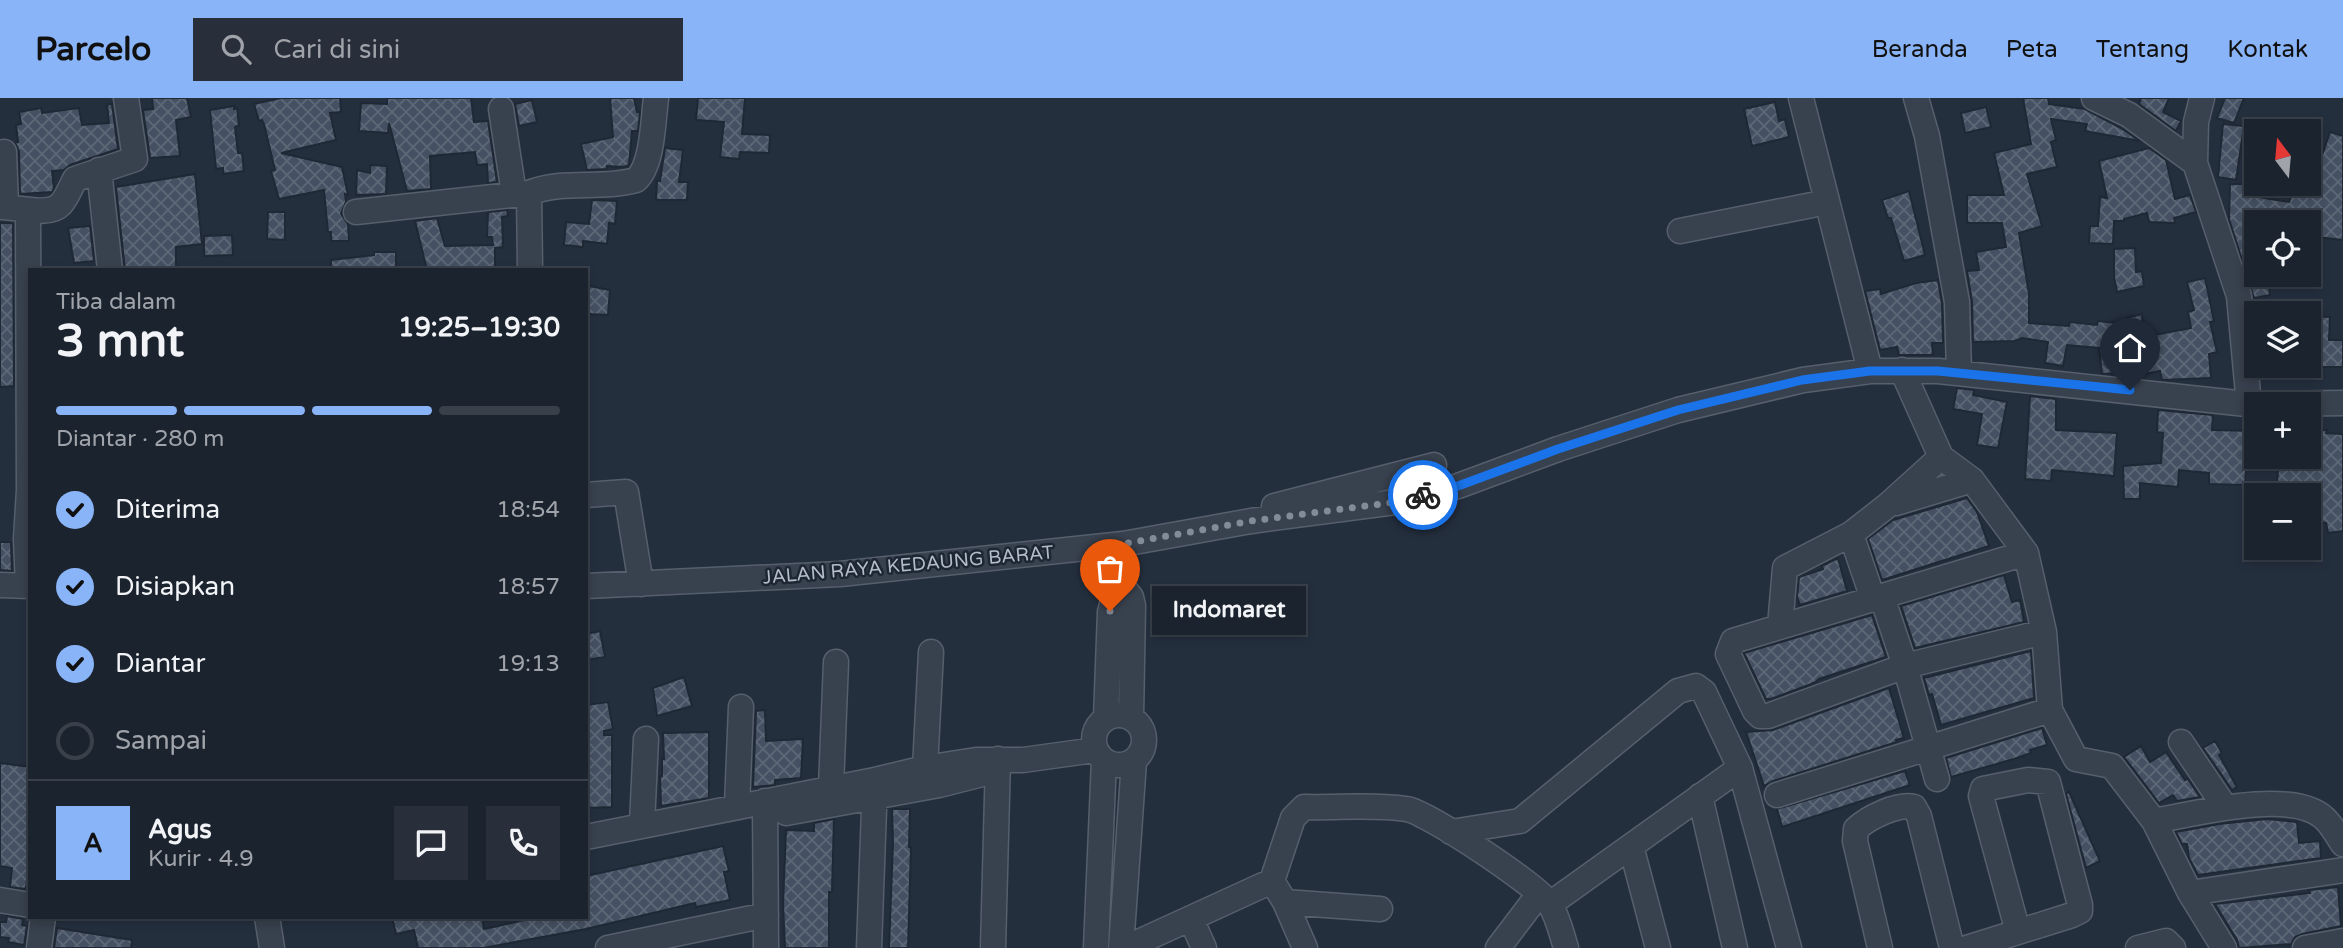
<!DOCTYPE html>
<html lang="id">
<meta charset="utf-8">
<style>
:root{--surface:#1b232e;--page:#282f3a;--text:#f1f3f6;--muted:#a0a4aa;--line:#39404a;--accent:#8ab4f8}
body{margin:0;font-family:"Varela Round",sans-serif;background:var(--page);color:var(--text);height:100vh;display:flex;flex-direction:column;font-size:26px;white-space:nowrap}
*{box-sizing:border-box;margin:0}
p{font-size:23px;color:var(--muted)}
.icon{flex:none;width:38px;height:38px;fill:none;stroke:currentColor;stroke-width:2;stroke-linecap:round;stroke-linejoin:round}
.map{position:relative;flex:1;overflow:hidden}
.drawer{position:absolute;left:28px;top:170px;width:560px;height:651px;display:flex;flex-direction:column;background:var(--surface);border-radius:0px;box-shadow:0 4px 10px #0003,0 0 0 2px var(--line)}
.drawer>*{flex:none}
.needle{width:46px;rotate:344deg}
.tools{position:absolute;left:2244px;top:21px;display:grid;gap:14px}
.tools a{display:grid;place-items:center;width:77px;height:77px;border-radius:0px;background:var(--surface);box-shadow:0 4px 10px #0003,0 0 0 2px var(--line);font-size:35px}
.pin{position:absolute;display:grid;place-items:center;width:60px;height:60px;color:#fff;margin:-72px -30px;border-radius:50% 50% 50% 0;rotate:-45deg;box-shadow:0 0 7px #0007}
.pin .icon{rotate:45deg}
.courier{position:absolute;display:grid;place-items:center;width:70px;height:70px;margin:-35px;border:5px solid #1a73e8;border-radius:50%;background:#fff;color:#222;box-shadow:0 2px 9px #0007}
.bubble{position:absolute;height:49px;border-radius:0px;background:var(--surface);box-shadow:0 4px 10px #0003,0 0 0 2px var(--line);font-size:23px;font-weight:700;line-height:49px;text-align:center}
.head em{font-style:normal;font-weight:700}
.head div{display:flex;flex-direction:column-reverse}
.head{display:flex;align-items:center;justify-content:space-between;height:119px;padding:0 28px}
h1{font-size:46px;font-weight:700;line-height:52px}
.bar{display:grid;grid-template-columns:repeat(4,1fr);gap:10px 7px;align-content:center;height:84px;padding:0 28px}
.bar i{height:9px;border-radius:5px;background:var(--line)}
.bar .selected{background:var(--accent)}
.bar p{grid-column:span 4}
.line{display:flex;align-items:center;gap:18px;padding:0 28px;border-top:2px solid var(--line)}
.line div{flex:1}
.round{display:grid;place-items:center;flex:none;width:74px;height:74px;border-radius:0px;background:var(--page)}
ol{padding:0 28px;list-style:none}
li{display:flex;align-items:center;gap:21px;height:77px}
li p{margin-inline-start:auto}
li .icon{padding:7px;border-radius:50%;background:var(--accent);color:#111;stroke-width:4}
li:last-child{color:var(--muted)}
li i{width:38px;height:38px;border:4px solid var(--line);border-radius:50%}
header{display:flex;align-items:center;gap:42px;box-sizing:border-box;height:98px;padding:0 35px;background:var(--accent);color:#111}
header strong{font-size:33px}
nav{display:flex;gap:38px;margin-inline-start:auto;font-size:24px}
.search{width:490px;height:63px;background:var(--page);display:flex;align-items:center;gap:18px;box-sizing:border-box;padding:0 24px;border-radius:0px;color:var(--muted);font-size:26px}
.map>svg:first-child{display:block}
.building{fill:url(#building-cross-hatch);stroke:#1f2835;stroke-width:2}
.lines{fill:none;stroke-linecap:round;stroke-linejoin:round}
.minor-casing{stroke:#565f6c;stroke-width:27}
.minor{stroke:#38414e;stroke-width:24}
.done{stroke:#828b98;stroke-width:7;stroke-dasharray:0 12.6}
.route{stroke:#1a73e8;stroke-width:9}
.labels{text-anchor:middle;stroke-width:5;stroke-linejoin:round;paint-order:stroke}
.street-label{font-size:19px;fill:#b4bcc9;stroke:#1d2633}
</style>
<header>
<strong>Parcelo</strong>
<div class="search"><svg class="icon" aria-label="search" viewBox="0 0 24 24"><circle cx="10" cy="10" r="6"/><path d="M15 15l6 6"/></svg>Cari di sini</div>
<nav><a>Beranda</a><a>Peta</a><a>Tentang</a><a>Kontak</a></nav>
</header>
<div class="map">
<svg width="2343" height="850" viewBox="0 0 2343 850">
<defs>
<pattern id="building-cross-hatch" width="8" height="8" patternUnits="userSpaceOnUse" patternTransform="scale(1.75)"><rect width="8" height="8" fill="#455162"/><path d="M0 0l8 8M0 8l8-8" fill="none" stroke="#5d6877"/></pattern>
</defs>
<rect width="100%" height="100%" fill="#242f3e"/>
<!-- building -->
<path class="building" d="M152,0h35l4,19 -15,3 4,36 -30,2 -7,-48 10,-1z
M281,0h59l1,14 -11,1 6,27 -55,13 61,14 6,28 -3,-1 1,8 -5,12 7,10 1,17h-18v-9h-3l-4,-42 -45,9 -8,-28 4,-1 -11,-46 -2,-4 -3,1 -5,-17z
M387,0h84l3,24 14,-1 9,61 -9,1 -1,-19 -10,1 -2,-13 -45,4 1,33 -24,2 -18,-68 -1,10 -29,-2 2,-28 26,1z
M610,0h24l3,14h3l-2,19h-6l-3,34 -5,2 -17,-1v3l-20,1 -6,-26 32,-7z
M698,0h47l-3,36 28,1 -1,18 -29,-1 -1,7 -19,-2 4,-35 -28,-2z
M2023,0h25l1,6 36,5 36,19 19,13 -55,-10 2,-7 -36,-5 5,21 -5,2 6,25 -30,7 15,52 -23,7 10,61v29l40,3 1,-4 27,3 1,-4 30,3 -1,-6 15,-4 2,23 47,-9 -3,-16 6,-2 -7,-28 18,-4 9,43 -4,1 7,30 -8,2 2,24 -49,2 -2,-9 -27,5 -1,-4 -30,2 -3,-26 -32,-3 -4,21 -18,-3 3,-21 -26,-4 -7,3 -42,1 -1,-41 -5,-30 12,-1 -3,-18 30,-5 -4,-24h-35v-28h37l-10,-42 37,-9z
M2141,0h28l-6,14 18,9 -5,10 -37,-27z
M2225,0h19l-10,25 -17,-5z
M532,2l5,22 -18,4 -4,-22z
M1775,4l4,19 6,-2 4,18 -37,9 -8,-37z
M107,6h5l6,45 -48,16 -6,5 -12,1 2,18 -2,3 -32,2 -1,-43 -4,-8 3,-1 -2,-17 5,-1 -2,-12 22,-4 1,5 37,-5 3,17 27,-2z
M234,8v3l3,-1 2,17 -4,2 3,26h4l2,18 -21,3v-6l-7,1 -6,-59z
M1986,9l5,20 -26,6 -4,-20z
M2223,26l21,2 -8,54 -18,-3z
M2330,34l13,4v104l-35,-4v-14h-52v53h11l3,20 -16,3 -25,-79 1,-35h34l-1,14 26,4 7,-18h12l8,-27 5,1z
M665,50l18,2 -4,32h9l-1,18h-31l1,-19h3z
M2149,50l17,12 9,39 15,-4 6,17 -22,6 1,5 -26,-1 -2,-9 -23,6v2h-10l-1,23 -24,-1 1,-17h8l2,-29 7,1 -8,-37z
M370,67l17,1 -1,28 -30,1 1,-25 13,3z
M195,76l7,70 -26,3v23h-51l-9,-83z
M1909,93l16,64 -21,6 -13,-43h-3l-6,-18z
M592,102l25,1 -2,23 -6,-1 -2,21 -24,-3v6l-19,-2 2,-23 23,2z
M507,112l1,6 -6,1 1,30 -8,1v22h-68l-12,-49 22,-3 8,28 48,-1 -1,-8h-5l1,-25z
M268,114h17v28l-18,-1z
M0,125h13l1,163 -14,1z
M90,128l4,35 -20,2 -6,-35z
M232,137l1,20 -29,1v-20z
M2135,150l1,24 6,-1 2,15 -27,6 -3,-15v-28z
M374,154h22v18h-65v-10l43,-5z
M1938,182l4,24 1,39h-11l1,12h-34l-2,-8 -17,3 -15,-59 15,-2 1,5 35,-11z
M589,188l21,4 -2,25 -21,-1z
M2316,218l14,1 -1,23h14v27h-35l2,-28h5z
M1957,290l17,2 -1,5 34,7 -9,46 -21,-3 5,-31 -29,-5z
M2030,298l26,3v31l61,3 -3,43 -62,-6 -1,11 -26,-2z
M2158,312l55,5 -1,15 44,1v25h-9l-2,29 -36,-1v-11l-30,-3 -1,17 -38,-4v16h-16l-1,-33 38,-3 2,-30 -6,-1z
M2308,332h19l-1,3 17,1v97l-15,2 -2,-10 -18,-2v-26h-32l3,-38h29z
M1967,400l10,14 12,34 -107,34 -14,-41 25,-19z
M0,444h11l1,29 -12,-1z
M1838,460l9,33 -47,14 -3,-8 2,-20 24,-8 -1,-3z
M2004,477l8,27 8,-2 4,22 -109,26 -14,-42z
M1872,517l14,42 -67,22 -5,4 -43,16h-5l-22,-46z
M600,533l5,26 -19,3v-26z
M2031,553l3,47 -93,27 -9,-31 -3,1 -5,-17z
M684,579l8,29 -35,10 -4,-28z
M1889,590l15,50 -8,2 1,2 -124,39 -9,5 -18,-54 27,-2z
M608,604l5,27 -9,2v4h8v72l-26,1v-52h3l-3,-18v-33z
M765,612l1,31 37,-2 -2,39 -26,2v5l-22,2 3,-76z
M2042,630l5,17 -17,5 1,3 -17,6 -63,18 -5,-19z
M709,634v66l-48,8 -1,-30h2v-17h2l-1,-26z
M2215,643l7,12 -3,2 18,32 -5,3 -29,-42z
M2141,648l9,16 16,-10 19,28 3,-1 12,18 -23,4 -4,-6 -14,8 -35,-46z
M0,665l30,4v82l-4,40 -16,-2 2,-19 -12,-2z
M1905,673l5,14 -128,42 -5,-18z
M2069,694l31,69 -14,7 -20,-74z
M892,711h18l-1,38h2l-3,101h-19l4,-106z
M834,721l-2,73h-3v56h-44l-2,-44 3,-74 28,1v-8z
M2267,721l30,3 2,21 21,-2 1,17 -123,17 -9,-17 -2,-14h-5l-6,-12 43,-8z
M723,748l6,25 -5,1 6,28 -34,7 -1,-4 -109,26 -103,19h-65l-4,-18 -18,4 -4,-17h90l2,12 54,-12h48v-41z
M2338,789l3,39 -39,8 -7,3 -4,7 -52,4 -2,-8 -22,-36 95,-11 -1,-3z
M7,818l16,3 -1,6 5,1 -3,19 -16,-3 1,-4 -9,-1v-15h6z
M57,830l75,12 -1,8h-77z"/>
<g class="lines">
<!-- minor casing -->
<g class="minor-casing">
<path id="minor" d="M1801,0l69,273
M1916,0l11,38 30,166 2,71
M2094,0l35,17 66,48
M2202,0l-6,24 -1,41 44,133 10,109
M501,11l13,85
M4,54l2,54
M99,72l11,100
M529,95l1,77
M0,109c16,-1 48,11 61,-3 6,-7 10,-17 14,-25l60,-20 -9,-61
M356,114l173,-19c34,-14 72,-3 107,-13 17,-15 17,-60 20,-82
M1680,133l147,-29
M1902,272l39,87 31,23 54,73 18,79 6,78 26,49 36,7 42,55 36,72 34,55
M2274,306l69,-1
M586,397l40,-3 15,92
M1896,405l76,-23
M1274,408l160,-41
M1851,436l22,65
M2026,455l-293,88 -5,13 27,57 5,5h8l137,-50 139,-34
M0,487l30,1
M28,488l-2,-47 3,-49 -1,-279
M586,488l254,-12 283,-30 128,-23 152,-20 55,-15 100,-37 120,-39 125,-30 67,-9h68l318,34
M1122,488l9,11 2,9 -2,111
M1882,499l23,69 32,113
M1780,528l5,-58 66,-34 37,-29 53,-48
M1094 642a25 25 0 1 1 50 0a25 25 0 1 1-50 0Z
M1106,620l4,-106 4,-15 8,-11 1,-42
M2181,644l44,65
M925,670l6,-116
M831,689l5,-125
M1777,697l273,-85
M1700,698l35,152
M765,703l1,147
M737,708l4,-99
M786,715l153,-28 55,-14
M2154,723c39,-7 138,-33 170,-3 7,6 13,17 19,26
M642,726l4,-85
M1451,734l69,-11 158,-130 18,-5 8,6 36,76 49,180
M586,739l289,-57 50,-12 51,-8h47l72,-10
M1631,748l27,102
M2190,795l153,-23
M0,802l30,5
M1285,804l95,7
M1550,806l190,-136
M267,819l5,31
M1191,821l13,29
M39,850l4,-31
M608,850l158,-33
M869,850l6,-167
M993,850l5,-189
M1096,850l8,-188
M1121,850l13,-187
M1132,850l9,-7 131,-60
M1305,850l-20,-46 -13,-21 21,-63 11,-11c33,1 69,-3 102,2 20,2 130,76 143,94 8,11 13,32 17,45
M1498,850l41,-54
M1880,850l-25,-107 1,-12c13,-12 42,-26 58,-22l5,9 33,132
M1967,850l105,-33 8,-4v-6l-32,-123 -20,-2 -45,9 -2,7 37,136
M2138,850l28,-7 7,7
M2305,850l38,-7"/>
</g>
<!-- minor -->
<use href="#minor" class="minor"/>
</g>
<g class="lines">
<!-- done -->
<path class="done" d="M1110,513l4,-14 8,-11 1,-42 128,-23 152,-20 20,-6"/>
<!-- route -->
<path class="route" d="M1423,397l35,-9 100,-37 120,-39 124,-30 68,-9h68l192,19"/>
</g>
<g class="labels">
<!-- street labels -->
<g class="street-label">
<text transform="translate(908 466) rotate(-5)" y="7">JALAN RAYA KEDAUNG BARAT</text>
</g>
</g>
</svg>
<div class="tools">
<a><svg class="needle" viewBox="-14 -14 28 28"><path d="M0-13l5 13h-10z" fill="#e53935"/><path d="M0 13l5-13h-10z" fill="#a0a4aa"/></svg></a>
<a><svg class="icon" aria-label="locate" viewBox="0 0 24 24"><circle cx="12" cy="12" r="6"/><path d="M12 2v4M12 18v4M2 12h4M18 12h4"/></svg></a>
<a><svg class="icon" aria-label="layers" viewBox="0 0 24 24"><path d="M12 4l9 5-9 5-9-5zM3 14l9 5 9-5"/></svg></a>
<a>+</a>
<a>−</a>
</div>
<div class="pin" style="left:1110px;top:513px;background:#ea580c"><svg class="icon" aria-label="bag" viewBox="0 0 24 24"><path d="M5 8h14l-1 12H6zM9 8a3 3 0 0 1 6 0"/></svg></div>
<div class="pin" style="left:2130px;top:292px;background:#1f2937"><svg class="icon" aria-label="home" viewBox="0 0 24 24"><path d="M3 11l9-7 9 7M6 9v11h12V9"/></svg></div>
<div class="courier" style="left:1423px;top:397px"><svg class="icon" aria-label="bike" viewBox="0 0 24 24"><circle cx="6" cy="16" r="4"/><circle cx="18" cy="16" r="4"/><path d="M6 16l4-8h5l3 8M10 8l3 8H6M13 5h3"/></svg></div>
<div class="bubble" style="left:1152px;top:488px;width:154px">Indomaret</div>
<section class="drawer">
<div class="head"><div><h1>3 mnt</h1><p>Tiba dalam</p></div><em>19:25–19:30</em></div>
<div class="bar"><i class="selected"></i><i class="selected"></i><i class="selected"></i><i></i><p>Diantar · 280 m</p></div>
<ol>
<li><svg class="icon" aria-label="check" viewBox="0 0 24 24"><path d="M5 12l5 5 9-10"/></svg>Diterima<p>18:54</p></li>
<li><svg class="icon" aria-label="check" viewBox="0 0 24 24"><path d="M5 12l5 5 9-10"/></svg>Disiapkan<p>18:57</p></li>
<li><svg class="icon" aria-label="check" viewBox="0 0 24 24"><path d="M5 12l5 5 9-10"/></svg>Diantar<p>19:13</p></li>
<li><i></i>Sampai</li>
</ol>
<div class="line" style="height:126px"><b class="round" style="background:var(--accent);color:#111">A</b><div><b>Agus</b><p>Kurir · 4.9</p></div><a class="round"><svg class="icon" aria-label="chat" viewBox="0 0 24 24"><path d="M4 5h16v11H9l-5 4z"/></svg></a><a class="round"><svg class="icon" aria-label="phone" viewBox="0 0 24 24"><path d="M5 4h4l2 5-3 2q2 4 5 5l2-3 5 2v4C11 20 4 13 5 4z"/></svg></a></div>
</section>
</div>
